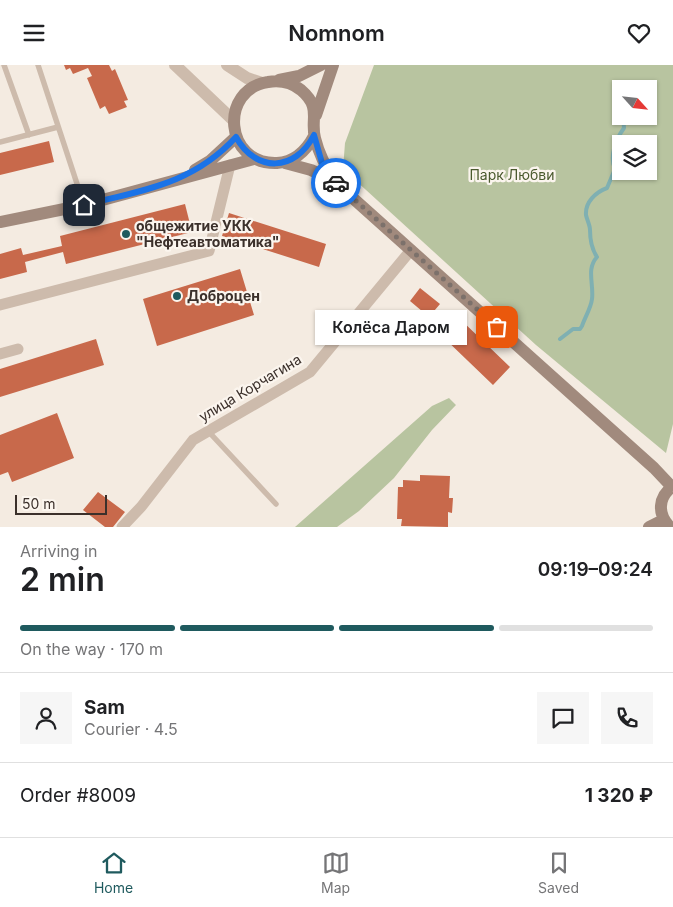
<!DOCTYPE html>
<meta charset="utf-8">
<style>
:root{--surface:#fff;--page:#f6f6f6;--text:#202124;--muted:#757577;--line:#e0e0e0;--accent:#1f5a5e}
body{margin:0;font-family:Inter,sans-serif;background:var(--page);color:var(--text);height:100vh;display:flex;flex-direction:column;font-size:19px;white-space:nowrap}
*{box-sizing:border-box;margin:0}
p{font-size:16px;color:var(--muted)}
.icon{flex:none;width:28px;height:28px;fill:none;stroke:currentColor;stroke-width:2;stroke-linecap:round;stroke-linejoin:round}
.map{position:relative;height:462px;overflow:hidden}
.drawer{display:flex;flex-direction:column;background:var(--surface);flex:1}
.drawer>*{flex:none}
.needle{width:32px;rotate:117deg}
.buttons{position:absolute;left:612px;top:15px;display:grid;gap:10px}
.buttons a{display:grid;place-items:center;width:45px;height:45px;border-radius:0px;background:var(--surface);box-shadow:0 1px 4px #0004;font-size:25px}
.scale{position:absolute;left:15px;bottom:12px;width:92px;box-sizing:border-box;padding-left:5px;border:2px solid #3b302b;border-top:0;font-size:14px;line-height:18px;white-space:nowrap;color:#3b302b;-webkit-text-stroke:4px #fbf5ee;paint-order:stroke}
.pin{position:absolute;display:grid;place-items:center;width:42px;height:42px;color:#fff;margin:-21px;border-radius:10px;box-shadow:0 2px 8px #0006}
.courier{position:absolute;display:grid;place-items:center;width:50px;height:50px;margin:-25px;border:4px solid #1a73e8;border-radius:50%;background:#fff;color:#222;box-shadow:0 1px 6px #0007}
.bubble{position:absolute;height:35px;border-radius:0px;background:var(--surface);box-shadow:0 1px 4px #0004;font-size:16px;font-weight:600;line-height:35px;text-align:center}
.summary em{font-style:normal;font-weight:600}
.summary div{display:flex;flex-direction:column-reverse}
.summary{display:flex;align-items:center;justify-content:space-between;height:85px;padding:0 20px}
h1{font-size:32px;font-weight:600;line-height:38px}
.bar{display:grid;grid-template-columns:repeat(4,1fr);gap:8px 5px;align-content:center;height:60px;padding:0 20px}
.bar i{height:6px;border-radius:4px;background:var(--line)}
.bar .on{background:var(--accent)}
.bar p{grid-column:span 4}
.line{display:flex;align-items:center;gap:12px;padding:0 20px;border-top:1px solid var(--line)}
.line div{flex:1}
.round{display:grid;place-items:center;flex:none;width:52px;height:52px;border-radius:0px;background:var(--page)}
header{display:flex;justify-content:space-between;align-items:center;height:65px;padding:0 20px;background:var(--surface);font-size:22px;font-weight:600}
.tabs{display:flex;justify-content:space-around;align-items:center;height:70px;border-top:1px solid var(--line);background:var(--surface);font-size:14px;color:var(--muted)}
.tabs a{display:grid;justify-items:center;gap:2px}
.tabs .on{color:var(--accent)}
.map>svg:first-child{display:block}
.green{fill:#b8c4a0;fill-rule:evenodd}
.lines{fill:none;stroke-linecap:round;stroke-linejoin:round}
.stream{stroke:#7fb0b2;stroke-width:4}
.building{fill:#c8694b}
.service{stroke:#cdbbac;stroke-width:5.5}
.minor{stroke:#cdbbac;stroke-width:11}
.tertiary{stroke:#cdbbac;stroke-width:12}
.secondary{stroke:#a18a7d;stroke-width:12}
.done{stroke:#7c716b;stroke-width:5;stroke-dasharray:0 9}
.route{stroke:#1a73e8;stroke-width:6}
.poi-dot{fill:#1f5a5e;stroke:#fbf5ee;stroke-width:2}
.labels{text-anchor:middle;stroke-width:4.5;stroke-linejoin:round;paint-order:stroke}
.park-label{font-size:14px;fill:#4a5a2e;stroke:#fbf5ee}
.poi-label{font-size:14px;font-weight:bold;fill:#3b302b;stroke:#fbf5ee;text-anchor:start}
.street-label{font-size:14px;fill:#3b302b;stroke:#fbf5ee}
</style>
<header><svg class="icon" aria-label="menu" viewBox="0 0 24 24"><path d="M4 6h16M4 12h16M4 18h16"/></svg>Nomnom<svg class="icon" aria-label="heart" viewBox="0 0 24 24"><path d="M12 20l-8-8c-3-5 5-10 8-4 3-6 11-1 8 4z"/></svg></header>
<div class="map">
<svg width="673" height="462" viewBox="0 0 673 462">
<rect width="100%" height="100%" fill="#f4ebe1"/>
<!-- green -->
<path class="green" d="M374,0h299v359l-7,29 -130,-108 -193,-176 2,-26zM621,24h28v27h-28zM621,79h28v27h-28z
M449,333l7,7 -24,25 -38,48 -35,33 -22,16h-42l137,-121z"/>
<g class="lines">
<!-- stream -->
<path class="stream" d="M560,274l13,-10h7l2,-3c3,-9 9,-18 10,-27 2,-15 -6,-30 5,-42 -6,-9 -7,-17 -7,-27 0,-5 -3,-10 -4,-15 -1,-13 10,-23 21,-27l8,-19c-6,-13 1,-30 9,-41l-1,-12"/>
</g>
<!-- building -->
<path class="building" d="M64,0h45l3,6 3,-2 13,31 -4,1 3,6 -18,7 -4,-8 -5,3 -13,-31 5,-2 -4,-8 -15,6 -3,-6 -4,2z
M49,76l5,21 -54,13v-22z
M185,139l7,28 -126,32 -3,-12 -38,10 2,10 -27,7v-25l21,-6 2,7 39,-9 -2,-10z
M229,148l97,31 -7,23 -97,-31z
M240,204l14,46 -97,31 -14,-47z
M420,223l20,16 -11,13 -19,-16z
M459,253l51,49 -17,18 -51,-49z
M96,274l8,26 -104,32v-28z
M57,348l17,45 -62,24 -4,-10 -8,3v-40z
M420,410l30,1 -1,22h4l-1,15 -4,-1v15l-47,-1 1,-7h-5l1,-32h5v-7l17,1z
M98,427l27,20 -12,15h-8l-22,-17z"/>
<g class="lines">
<!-- service -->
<path class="service" d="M4,0l25,70
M38,0l46,140
M0,77l58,-15
M208,366l68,73"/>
<!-- minor -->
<path class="minor" d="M0,240l209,-54 21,-86
M0,289l18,-5
M122,462l19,-20 52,-67 117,-68 101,-122"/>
<!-- tertiary -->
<path class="tertiary" d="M175,0l58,55
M227,0l20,13 15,5"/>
<!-- secondary -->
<path class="secondary" d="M279,15l20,-4 22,-11
M316,50l17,-50
M314,71c-8,15 -19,26 -37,27 -53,2 -58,-74 -9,-81 12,-2 23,0 33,8 21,18 9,29 14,48 4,17 11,30 21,45l318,285 17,18
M285,98l26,7 23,11
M195,105l15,-9 26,-24
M0,157l84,-17 170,-46
M649,462l14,-7
M670,462c-13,-13 -12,-30 3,-41"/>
</g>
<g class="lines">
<!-- done -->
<path class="done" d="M336,118l161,144"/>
<!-- route -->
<path class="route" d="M84,140c59,-15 109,-21 152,-68 20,36 59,35 78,-2l8,28 14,20"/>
</g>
<!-- markers -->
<g class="poi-dot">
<circle cx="126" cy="169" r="5"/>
<circle cx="177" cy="231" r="5"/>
</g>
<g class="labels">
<!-- park labels -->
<g class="park-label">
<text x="512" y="115">Парк Любви</text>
</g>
<!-- poi labels -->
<g class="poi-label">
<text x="136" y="166">общежитие УКК<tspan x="136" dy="16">"Нефтеавтоматика"</tspan></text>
<text x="187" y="236">Доброцен</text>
</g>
<!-- street labels -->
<g class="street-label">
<text transform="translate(250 323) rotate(-31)" y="5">улица Корчагина</text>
</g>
</g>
</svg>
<div class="buttons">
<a><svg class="needle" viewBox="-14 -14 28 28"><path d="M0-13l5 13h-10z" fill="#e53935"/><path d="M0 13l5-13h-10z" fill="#757577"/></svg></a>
<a><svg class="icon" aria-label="layers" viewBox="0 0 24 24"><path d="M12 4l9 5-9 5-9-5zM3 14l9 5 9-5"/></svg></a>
</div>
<div class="scale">50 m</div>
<div class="pin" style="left:497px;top:262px;background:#ea580c"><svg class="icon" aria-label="bag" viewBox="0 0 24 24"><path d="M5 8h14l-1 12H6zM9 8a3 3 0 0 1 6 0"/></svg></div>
<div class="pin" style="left:84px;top:140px;background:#1f2937"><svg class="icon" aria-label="home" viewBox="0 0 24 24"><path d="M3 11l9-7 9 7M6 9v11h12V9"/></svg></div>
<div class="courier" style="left:336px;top:118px"><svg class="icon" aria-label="car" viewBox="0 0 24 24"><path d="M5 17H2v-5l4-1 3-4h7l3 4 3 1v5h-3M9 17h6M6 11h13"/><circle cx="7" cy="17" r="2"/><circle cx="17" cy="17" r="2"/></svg></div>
<div class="bubble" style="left:315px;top:245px;width:152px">Колёса Даром</div>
</div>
<section class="drawer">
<div class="summary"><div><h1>2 min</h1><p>Arriving in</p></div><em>09:19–09:24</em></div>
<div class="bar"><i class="on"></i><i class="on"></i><i class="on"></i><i></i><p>On the way · 170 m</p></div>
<div class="line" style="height:90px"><a class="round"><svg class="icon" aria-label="person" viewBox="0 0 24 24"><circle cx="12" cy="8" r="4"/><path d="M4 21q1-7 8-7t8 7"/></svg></a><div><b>Sam</b><p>Courier · 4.5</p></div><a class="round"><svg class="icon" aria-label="chat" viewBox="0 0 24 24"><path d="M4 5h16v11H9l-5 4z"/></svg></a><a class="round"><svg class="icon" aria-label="phone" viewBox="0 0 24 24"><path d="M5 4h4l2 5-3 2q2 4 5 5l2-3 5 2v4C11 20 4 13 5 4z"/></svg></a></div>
<div class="line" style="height:65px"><div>Order #8009</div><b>1 320 ₽</b></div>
</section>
<nav class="tabs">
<a class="on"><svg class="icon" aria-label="home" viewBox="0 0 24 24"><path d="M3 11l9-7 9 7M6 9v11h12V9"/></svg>Home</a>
<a><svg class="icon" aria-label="map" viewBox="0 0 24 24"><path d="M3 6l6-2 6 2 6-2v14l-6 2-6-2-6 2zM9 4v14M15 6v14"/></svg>Map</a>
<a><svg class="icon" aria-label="saved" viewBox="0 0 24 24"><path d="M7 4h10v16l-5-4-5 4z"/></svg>Saved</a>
</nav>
